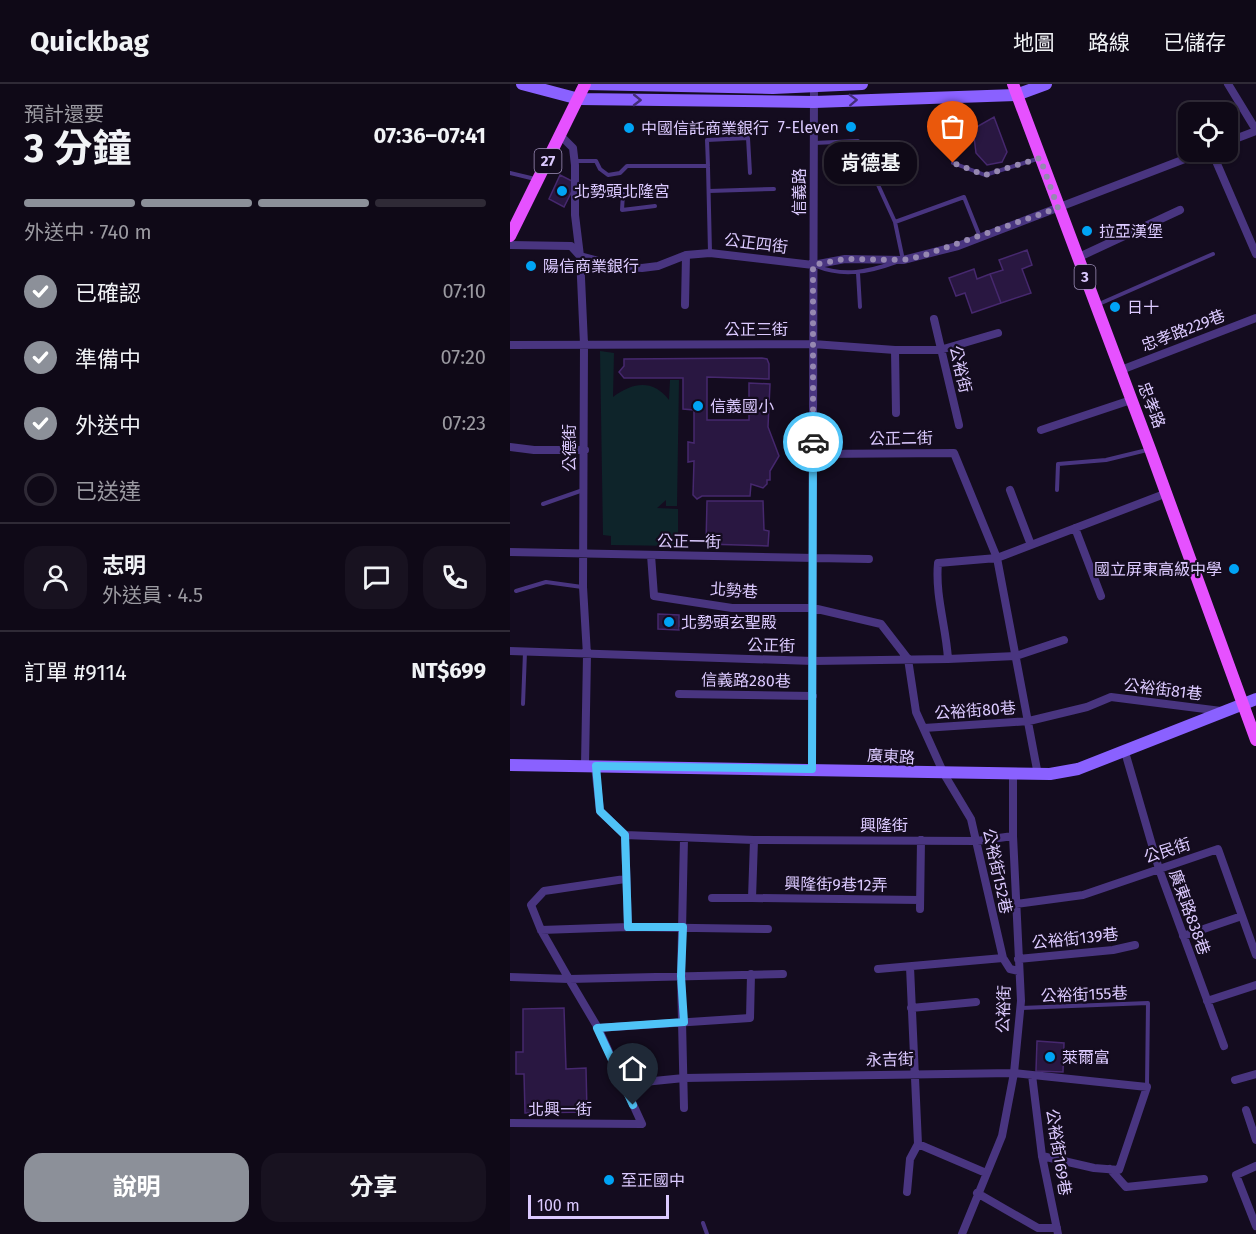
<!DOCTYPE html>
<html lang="zh-TW">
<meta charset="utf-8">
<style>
:root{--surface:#0f0917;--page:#181220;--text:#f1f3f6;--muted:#9b9aa1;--line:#2f2a36;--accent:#8c9099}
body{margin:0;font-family:"Fira Sans","Noto Sans TC",sans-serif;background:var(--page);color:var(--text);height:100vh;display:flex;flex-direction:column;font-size:22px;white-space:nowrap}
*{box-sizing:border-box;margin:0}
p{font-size:20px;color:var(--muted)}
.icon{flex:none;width:33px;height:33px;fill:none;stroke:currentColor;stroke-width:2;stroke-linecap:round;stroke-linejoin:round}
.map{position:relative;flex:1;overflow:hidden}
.details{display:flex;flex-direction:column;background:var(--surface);width:510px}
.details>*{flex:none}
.fabs{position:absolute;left:668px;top:18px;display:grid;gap:12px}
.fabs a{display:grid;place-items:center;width:60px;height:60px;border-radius:12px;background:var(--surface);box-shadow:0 2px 4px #0004,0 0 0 2px var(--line);font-size:30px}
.scale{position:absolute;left:18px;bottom:15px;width:141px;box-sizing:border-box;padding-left:6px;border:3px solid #dccaff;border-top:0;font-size:16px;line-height:21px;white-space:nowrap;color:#dccaff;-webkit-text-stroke:4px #140c1f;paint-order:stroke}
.pin{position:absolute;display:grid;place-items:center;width:51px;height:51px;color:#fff;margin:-62px -26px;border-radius:50% 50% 50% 0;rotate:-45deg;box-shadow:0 0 6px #0007}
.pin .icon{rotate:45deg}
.courier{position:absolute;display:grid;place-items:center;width:60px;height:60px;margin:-30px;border:4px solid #4fc3f7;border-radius:50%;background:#fff;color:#222;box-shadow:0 2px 8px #0007}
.bubble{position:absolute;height:42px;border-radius:18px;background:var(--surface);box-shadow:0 2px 4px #0004,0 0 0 2px var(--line);font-size:20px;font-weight:700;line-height:42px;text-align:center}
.summary em{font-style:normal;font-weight:700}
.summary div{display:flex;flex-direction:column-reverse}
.summary{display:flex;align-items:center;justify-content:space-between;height:102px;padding:0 24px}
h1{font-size:39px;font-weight:700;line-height:45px}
.bar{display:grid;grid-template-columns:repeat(4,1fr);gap:9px 6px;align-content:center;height:72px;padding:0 24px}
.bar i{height:8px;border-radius:4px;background:var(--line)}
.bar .active{background:var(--accent)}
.bar p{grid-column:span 4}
.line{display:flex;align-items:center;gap:15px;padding:0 24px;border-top:2px solid var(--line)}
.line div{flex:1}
.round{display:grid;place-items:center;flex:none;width:63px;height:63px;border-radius:18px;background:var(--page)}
ol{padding:0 24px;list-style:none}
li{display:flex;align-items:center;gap:18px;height:66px}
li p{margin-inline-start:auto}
li .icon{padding:6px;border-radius:50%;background:var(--accent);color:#fff;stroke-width:4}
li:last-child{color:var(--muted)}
li i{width:33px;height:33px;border:3px solid var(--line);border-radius:50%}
.primary-button{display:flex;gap:12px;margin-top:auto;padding:12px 24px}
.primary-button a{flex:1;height:69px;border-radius:18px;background:var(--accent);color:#fff;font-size:24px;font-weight:700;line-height:69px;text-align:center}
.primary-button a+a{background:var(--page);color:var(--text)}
header{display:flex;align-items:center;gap:36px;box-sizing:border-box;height:84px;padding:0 30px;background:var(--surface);border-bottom:2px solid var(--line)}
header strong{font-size:28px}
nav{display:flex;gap:33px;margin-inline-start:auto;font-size:21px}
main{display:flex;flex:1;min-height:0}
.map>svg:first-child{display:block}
.green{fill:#0e242a}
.building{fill:#291741;stroke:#46286e;stroke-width:1.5}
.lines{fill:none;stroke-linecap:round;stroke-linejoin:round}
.lane{stroke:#493580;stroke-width:4}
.street{stroke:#493580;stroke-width:8}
.secondary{stroke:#8a61ff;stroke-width:12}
.primary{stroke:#e651ff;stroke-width:12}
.oneway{stroke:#432e79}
.done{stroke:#9688b1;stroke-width:6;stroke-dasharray:0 10.8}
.route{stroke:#4fc3f7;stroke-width:8}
.poi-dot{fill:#00a4f5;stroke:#140c1f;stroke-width:2}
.labels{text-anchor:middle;stroke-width:4.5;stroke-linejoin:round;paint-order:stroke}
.shield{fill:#140c1f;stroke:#a091bc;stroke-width:1.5}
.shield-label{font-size:15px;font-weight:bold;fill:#dccaff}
.poi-label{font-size:16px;fill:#dccaff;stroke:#140c1f;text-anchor:start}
.street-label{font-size:16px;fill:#dccaff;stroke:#140c1f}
</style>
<header>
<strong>Quickbag</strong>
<nav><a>地圖</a><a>路線</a><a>已儲存</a></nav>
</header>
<main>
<section class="details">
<div class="summary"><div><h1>3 分鐘</h1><p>預計還要</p></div><em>07:36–07:41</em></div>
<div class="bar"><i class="active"></i><i class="active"></i><i class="active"></i><i></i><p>外送中 · 740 m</p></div>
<ol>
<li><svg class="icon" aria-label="check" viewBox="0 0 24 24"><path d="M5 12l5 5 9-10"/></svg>已確認<p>07:10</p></li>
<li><svg class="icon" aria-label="check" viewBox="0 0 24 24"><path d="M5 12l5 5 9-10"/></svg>準備中<p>07:20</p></li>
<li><svg class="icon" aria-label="check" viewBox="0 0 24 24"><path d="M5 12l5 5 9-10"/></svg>外送中<p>07:23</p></li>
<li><i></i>已送達</li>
</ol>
<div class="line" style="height:108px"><a class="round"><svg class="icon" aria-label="person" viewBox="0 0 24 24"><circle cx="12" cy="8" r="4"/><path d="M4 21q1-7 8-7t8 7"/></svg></a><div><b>志明</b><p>外送員 · 4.5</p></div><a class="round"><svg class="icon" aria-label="chat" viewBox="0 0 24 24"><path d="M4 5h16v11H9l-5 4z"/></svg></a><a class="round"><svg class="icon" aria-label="phone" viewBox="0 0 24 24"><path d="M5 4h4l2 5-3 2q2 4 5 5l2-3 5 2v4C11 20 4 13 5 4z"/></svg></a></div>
<div class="line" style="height:78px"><div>訂單 #9114</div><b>NT$699</b></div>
<div class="primary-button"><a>說明</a><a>分享</a></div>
</section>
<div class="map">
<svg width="746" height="1150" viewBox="0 0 746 1150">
<rect width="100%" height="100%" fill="#140c1f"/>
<!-- green -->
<path class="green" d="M90,267l14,2 -1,44c20,-15 40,-18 56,3l1,-20h9l-2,126h-11v-6l-9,8 21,1v37l-67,-1v-9l-8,-1z"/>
<!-- building -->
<path class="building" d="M484,33l13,35 -5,10 -15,3 -11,-12 -3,-24z
M50,91l16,8 -12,24 -15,-8z
M517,166l5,15 -10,4 9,24 -30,10 -11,-29 13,-4 -4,-10z
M464,185l3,10 13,-5 11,29 -29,10 -7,-20 -9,3 -7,-18z
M252,274l5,1 2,5v15l-62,-2v43h42v-37l21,1 -2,43 11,29 -9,15v9h-3v4l-4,4 -12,-4 -1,12h-48l-5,3 -4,-4 1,-34 -6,1v-20l6,1v-33l-11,-1v-31h-59l-5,-6 5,-6v-7z
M197,417h56l1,29 5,1 -1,15 -62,-2z
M148,530l21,1v15l-21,-1z
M54,924l2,61 20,-1 1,44 -62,1 -1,-39h-8v-22h7v-43z
M527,957l27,2 -1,29 -27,-1z"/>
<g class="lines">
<!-- lane -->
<path class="lane" d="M304,59l44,-2 37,81
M65,77h21l4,8 8,6 12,-2 7,-7h81l-1,-26 41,-2 2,35
M443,79l32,12 52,-16
M198,83l2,85
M0,89l25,6
M199,107l65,-2
M67,112l26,-4 20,2 -1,16 33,-4
M393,176l-8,-38 69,-25 16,40
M306,182c27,11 53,6 80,-4
M348,189l2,34
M589,220l114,-50
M547,406l1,-26 48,-4 41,-10
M33,420l40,-14
M6,507l30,-9 36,5
M13,620l2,-52
M511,924l127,-5 -1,84
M193,1139l4,11"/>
<!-- street -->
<path class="street" d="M718,0l28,46
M51,52l12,12 2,17v50l5,41 4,88 -1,243 4,68 -2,110
M717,58l29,-11
M702,68l44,102
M0,161l61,1 9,10 37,10 25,2 16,-2 28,-11 24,-2 103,12 32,-6 58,1 55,-14 245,-94
M567,174l103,-48
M175,221l1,-50
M424,235l25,106
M0,261l303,-1 82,6h45l58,-17
M385,266l1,63
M611,286l135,-52
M531,346l90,-30
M0,363l24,3h51
M303,370l141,-1 43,105 41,217
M500,406l21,55
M565,444l26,68
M0,468l359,7
M141,471l3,41 78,12h81l68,16 27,35 8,53 28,62 27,45 32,139 7,11 9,2
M0,567l303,10 135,-2 68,-3 48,-16
M438,575c-2,-33 -13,-63 -10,-96l59,-5 170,-65
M169,610l134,2
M414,644l105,-7 58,-14 24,-10 110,14
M615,668l34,117 65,177
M85,682l5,45 25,24 129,5 223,1 36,-5
M302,685l2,-685
M115,751l3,92
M174,754l-3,139 3,131
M115,795l-81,12 -13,14 10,25 28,49 214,-5
M202,814h40l2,-58
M242,814l168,2
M506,820l67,-9 135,-46 38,106
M410,825l1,-69
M31,846l87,-3 140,2
M673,852l59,-20
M508,875l95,-9 22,-5
M368,885l125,-11
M0,893l59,2 29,49 44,96 -132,-1
M697,917l49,-16
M401,924l65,-6
M88,944l152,-10 1,-44
M522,991l10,81 16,78
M725,996l21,-6
M134,998l40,-4 330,-5 133,14 -28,83 -25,-2 -52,-12
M736,1026l10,30
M408,1060l68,29
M746,1082l-20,9 20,51
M600,1085l16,18 78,-8
M397,1108l3,-33 8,-15 -8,-177
M467,1109l61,35h19
M452,1150l40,-98 12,-63 7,-72 -8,-165v-61"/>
<!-- secondary -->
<path class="secondary" d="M12,0l57,15 235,3 202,-7 30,-11
M75,0l188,4 89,-4
M0,681l540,9 28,-5 178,-70"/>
<!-- primary -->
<path class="primary" d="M503,0l137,365 106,291
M0,152l75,-152"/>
</g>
<!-- one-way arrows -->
<defs><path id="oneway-chevron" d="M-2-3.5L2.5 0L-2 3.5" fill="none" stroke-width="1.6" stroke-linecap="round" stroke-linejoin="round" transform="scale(1.5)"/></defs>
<g class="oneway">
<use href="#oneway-chevron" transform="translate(127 16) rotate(1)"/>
<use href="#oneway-chevron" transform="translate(343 16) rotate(-2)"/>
</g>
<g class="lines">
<!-- done -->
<path class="done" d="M303,358v-177l32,-6 58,1 19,-4 136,-48 -18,-50 -55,17 -32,-12"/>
<!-- route -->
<path class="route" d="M123,1021l-36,-77 87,-6 -3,-46 2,-49h-55l-3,-92 -25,-24 -4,-45 216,3 1,-327"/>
</g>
<!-- markers -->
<g class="poi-dot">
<circle cx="341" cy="43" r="6"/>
<circle cx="119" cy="44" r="6"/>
<circle cx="52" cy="107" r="6"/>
<circle cx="577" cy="147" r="6"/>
<circle cx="21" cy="182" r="6"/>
<circle cx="605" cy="223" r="6"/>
<circle cx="188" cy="322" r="6"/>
<circle cx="724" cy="485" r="6"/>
<circle cx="159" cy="538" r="6"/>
<circle cx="540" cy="973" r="6"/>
<circle cx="99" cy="1096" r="6"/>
</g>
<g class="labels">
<!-- shield labels -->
<g class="shield">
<rect x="24.5" y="65" width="27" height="24" rx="4.5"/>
<rect x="564.5" y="181" width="21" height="24" rx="4.5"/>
</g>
<g class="shield-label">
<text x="38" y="82">27</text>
<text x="575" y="198">3</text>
</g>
<!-- poi labels -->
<g class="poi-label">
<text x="329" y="49" text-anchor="end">7-Eleven</text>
<text x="131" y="50">中國信託商業銀行</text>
<text x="64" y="113">北勢頭北隆宮</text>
<text x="589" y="153">拉亞漢堡</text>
<text x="33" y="188">陽信商業銀行</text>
<text x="617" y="229">日十</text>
<text x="200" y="328">信義國小</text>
<text x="712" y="491" text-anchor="end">國立屏東高級中學</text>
<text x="171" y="544">北勢頭玄聖殿</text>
<text x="552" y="979">萊爾富</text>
<text x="111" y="1102">至正國中</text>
</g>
<!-- street labels -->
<g class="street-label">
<text transform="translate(289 108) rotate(-90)" y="6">信義路</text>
<text transform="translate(246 159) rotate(7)" y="6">公正四街</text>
<text x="246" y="251">公正三街</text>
<text transform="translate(673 246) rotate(-21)" y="6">忠孝路229巷</text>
<text transform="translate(451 285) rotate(77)" y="6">公裕街</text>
<text transform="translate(642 321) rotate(69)" y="6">忠孝路</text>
<text transform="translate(391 354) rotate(-1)" y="6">公正二街</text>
<text transform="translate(59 364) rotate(-90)" y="6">公德街</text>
<text transform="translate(179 457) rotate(1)" y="6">公正一街</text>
<text transform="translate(224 506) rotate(4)" y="6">北勢巷</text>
<text transform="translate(261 561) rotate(1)" y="6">公正街</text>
<text transform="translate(236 596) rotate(1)" y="6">信義路280巷</text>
<text transform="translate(653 605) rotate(7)" y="6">公裕街81巷</text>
<text transform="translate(465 626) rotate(-4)" y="6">公裕街80巷</text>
<text transform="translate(381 672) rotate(3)" y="6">廣東路</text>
<text x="374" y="747">興隆街</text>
<text transform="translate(657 766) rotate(-18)" y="6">公民街</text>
<text transform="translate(488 787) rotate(78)" y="6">公裕街152巷</text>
<text transform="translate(326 800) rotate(1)" y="6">興隆街9巷12弄</text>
<text transform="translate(680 828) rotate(70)" y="6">廣東路838巷</text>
<text transform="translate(565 854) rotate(-6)" y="6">公裕街139巷</text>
<text transform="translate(574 910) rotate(-2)" y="6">公裕街155巷</text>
<text transform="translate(493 925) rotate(-88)" y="6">公裕街</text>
<text transform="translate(380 975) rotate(-1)" y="6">永吉街</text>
<text x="50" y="1031">北興一街</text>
<text transform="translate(549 1068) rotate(81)" y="6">公裕街169巷</text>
</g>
</g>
</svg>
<div class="fabs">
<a><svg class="icon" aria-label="locate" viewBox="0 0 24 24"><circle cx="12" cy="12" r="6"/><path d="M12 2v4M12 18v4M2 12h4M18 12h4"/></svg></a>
</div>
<div class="scale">100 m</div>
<div class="pin" style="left:443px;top:79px;background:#ea580c"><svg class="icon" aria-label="bag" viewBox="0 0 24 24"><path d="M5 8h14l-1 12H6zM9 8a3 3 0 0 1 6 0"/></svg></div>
<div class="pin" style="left:123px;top:1021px;background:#1f2937"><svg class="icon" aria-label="home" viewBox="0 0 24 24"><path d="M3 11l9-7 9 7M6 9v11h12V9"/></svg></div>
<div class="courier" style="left:303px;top:358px"><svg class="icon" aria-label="car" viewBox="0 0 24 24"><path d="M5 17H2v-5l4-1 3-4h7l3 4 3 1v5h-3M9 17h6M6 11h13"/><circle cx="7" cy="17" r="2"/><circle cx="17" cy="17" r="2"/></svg></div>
<div class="bubble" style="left:314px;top:58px;width:93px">肯德基</div>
</div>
</main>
